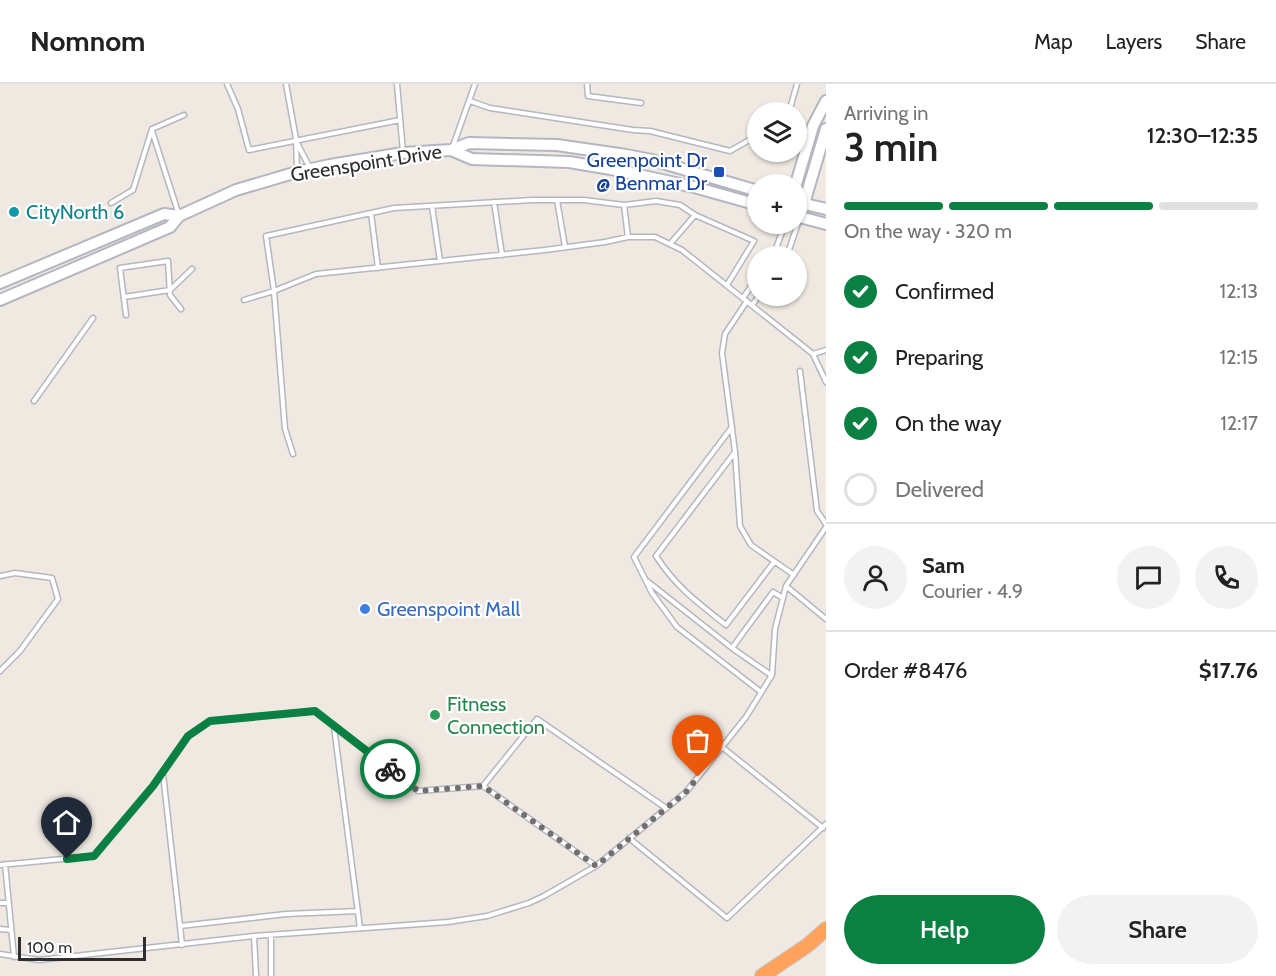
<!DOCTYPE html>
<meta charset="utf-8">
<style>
:root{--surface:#fff;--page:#f2f2f2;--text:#222;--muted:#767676;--line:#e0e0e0;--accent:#0b8043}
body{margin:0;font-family:Cabin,sans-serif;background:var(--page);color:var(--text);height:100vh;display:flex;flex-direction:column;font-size:22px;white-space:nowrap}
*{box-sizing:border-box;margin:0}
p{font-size:20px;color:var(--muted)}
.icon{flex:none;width:33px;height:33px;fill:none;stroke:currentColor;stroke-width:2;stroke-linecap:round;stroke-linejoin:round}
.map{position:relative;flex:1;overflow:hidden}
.drawer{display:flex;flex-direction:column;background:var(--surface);width:450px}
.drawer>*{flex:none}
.fabs{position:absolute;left:747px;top:18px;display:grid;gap:12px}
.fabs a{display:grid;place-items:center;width:60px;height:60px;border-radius:50%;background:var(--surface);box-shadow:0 2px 4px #0004;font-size:30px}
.scale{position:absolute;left:18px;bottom:15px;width:128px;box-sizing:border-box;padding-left:6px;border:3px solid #2e2e2e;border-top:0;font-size:16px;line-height:21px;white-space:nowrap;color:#2e2e2e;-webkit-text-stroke:4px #fff;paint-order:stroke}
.pin{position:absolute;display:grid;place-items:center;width:51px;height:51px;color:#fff;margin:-62px -26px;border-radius:50% 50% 50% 0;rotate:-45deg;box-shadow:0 0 6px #0007}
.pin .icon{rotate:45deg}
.courier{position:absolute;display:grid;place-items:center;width:60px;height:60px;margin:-30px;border:4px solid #0b8043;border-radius:50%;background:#fff;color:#222;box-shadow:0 2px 8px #0007}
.summary em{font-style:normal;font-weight:600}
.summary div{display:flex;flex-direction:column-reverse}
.summary{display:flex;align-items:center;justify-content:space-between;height:102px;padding:0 18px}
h1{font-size:39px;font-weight:600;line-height:45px}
.bar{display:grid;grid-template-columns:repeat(4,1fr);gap:9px 6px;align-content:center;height:72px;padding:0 18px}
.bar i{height:8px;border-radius:4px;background:var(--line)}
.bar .current{background:var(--accent)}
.bar p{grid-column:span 4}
.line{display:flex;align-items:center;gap:15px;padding:0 18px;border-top:2px solid var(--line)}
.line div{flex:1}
.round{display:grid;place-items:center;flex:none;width:63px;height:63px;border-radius:32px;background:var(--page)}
ol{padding:0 18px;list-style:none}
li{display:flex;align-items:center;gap:18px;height:66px}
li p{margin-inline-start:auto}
li .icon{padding:6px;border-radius:50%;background:var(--accent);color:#fff;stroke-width:4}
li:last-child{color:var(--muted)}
li i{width:33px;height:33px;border:3px solid var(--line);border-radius:50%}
.action{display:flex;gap:12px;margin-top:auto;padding:12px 18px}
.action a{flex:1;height:69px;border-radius:36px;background:var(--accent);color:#fff;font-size:24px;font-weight:600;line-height:69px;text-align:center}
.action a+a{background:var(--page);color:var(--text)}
header{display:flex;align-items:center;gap:36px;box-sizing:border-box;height:84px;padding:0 30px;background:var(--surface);border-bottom:2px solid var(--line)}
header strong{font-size:28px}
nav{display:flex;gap:33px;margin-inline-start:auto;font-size:21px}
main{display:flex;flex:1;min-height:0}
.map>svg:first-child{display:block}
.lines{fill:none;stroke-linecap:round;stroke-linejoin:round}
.lane-casing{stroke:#b4b7c1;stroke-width:7}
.secondary-casing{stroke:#b4b7c1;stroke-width:14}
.highway-casing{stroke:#c9c9c9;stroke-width:16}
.lane{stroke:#fff;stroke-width:4}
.secondary{stroke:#fff;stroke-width:10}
.highway{stroke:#ffa35c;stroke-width:14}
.done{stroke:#726f6d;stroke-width:6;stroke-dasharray:0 10.8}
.route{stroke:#0b8043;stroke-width:8}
.transit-dot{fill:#1a4fb4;stroke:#fff;stroke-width:2}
.culture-dot{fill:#0f9aa8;stroke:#fff;stroke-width:2}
.shop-dot{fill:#3f7fe0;stroke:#fff;stroke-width:2}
.leisure-dot{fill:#2e9e5b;stroke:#fff;stroke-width:2}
.labels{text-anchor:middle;stroke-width:4.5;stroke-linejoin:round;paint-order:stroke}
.transit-label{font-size:20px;fill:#164399;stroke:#fff;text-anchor:end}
.street-label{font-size:20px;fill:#2e2e2e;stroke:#fff}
.culture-label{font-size:20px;fill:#0d838f;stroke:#fff;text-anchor:start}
.shop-label{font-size:20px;fill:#366cbe;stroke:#fff;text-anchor:start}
.leisure-label{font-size:20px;fill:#27864d;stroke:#fff;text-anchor:start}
</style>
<header>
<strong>Nomnom</strong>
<nav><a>Map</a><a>Layers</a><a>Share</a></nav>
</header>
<main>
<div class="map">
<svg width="826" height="892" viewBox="0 0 826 892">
<rect width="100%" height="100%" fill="#efe9e1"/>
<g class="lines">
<!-- lane casing -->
<g class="lane-casing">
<path id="lane" d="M227,0l11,25 11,41 151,-30
M286,0l10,55 1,30
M397,0l6,68
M587,0l1,12 53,7
M470,17l20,7 143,22 17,1 80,20 28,-16
M789,28l8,-28
M152,47l27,84
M297,59l13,25
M453,62l22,-62
M557,116l8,47
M494,118l8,53
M111,119l22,-13 19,-61 32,-14
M624,121l4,32
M432,122l8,55
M371,129l7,55
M670,160l25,-29
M771,172l4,-5 10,-27
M787,172l13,-39
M124,213l46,-7 22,-21
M743,214l15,-22
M244,216l30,-9 42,-17 229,-24 60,-8 23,-5h27l27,13 131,104 13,28
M747,217l-22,33 -3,19 13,99 5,74 11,19 43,30
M752,221l7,-9
M126,231l-6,-47 48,-7 2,34 11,14
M813,270l13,-4
M800,287l17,140 9,13
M34,317l59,-83
M732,343l-98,130 18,36 25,34 84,65
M735,368l-79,104c20,31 41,46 70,69l48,-63
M293,370l-8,-25 -11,-138 -8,-55 128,-28 138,-8h52l40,5 32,-4 24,4 15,10 59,26 -27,44
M0,492l15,-3 37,5 6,21 -38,52 -20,20
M647,497l85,67 41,-56 10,6
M786,502l40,33
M732,564l39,27
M334,643l26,201
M722,663l101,81
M163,690l17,152 106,-12 72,-3
M483,702l113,80
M629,754l98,80 99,-94
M5,780l9,93
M0,781l94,-9 59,-70 35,-50 22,-15 105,-10 103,80 65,-5 54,-67 129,89
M0,819h9
M180,842l2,19
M0,845l11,1
M271,851v41
M254,852l2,40
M0,870l39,6 215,-24 194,-14 39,-6 42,-13 15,-7 52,-30 90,-74 60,-75 26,-42 3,-46 11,-43 40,-59"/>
</g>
<!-- secondary casing -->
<g class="secondary-casing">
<path id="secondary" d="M451,66l21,9 97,3 42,7 83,18 64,18
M796,100l17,-58 13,-25
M796,118l30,7
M796,132l30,8
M800,133l26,-88
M0,199l164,-69 15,2
M0,216l170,-73 9,-11 57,-26 61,-18 33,-7 73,-12 48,-3 18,-7 88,2 69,10 26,5 106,31"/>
</g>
<!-- highway casing -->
<g class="highway-casing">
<path id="highway" d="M762,892l46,-31 18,-16"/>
</g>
<!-- lane -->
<use href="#lane" class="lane"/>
<!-- secondary -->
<use href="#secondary" class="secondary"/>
<!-- highway -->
<use href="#highway" class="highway"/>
</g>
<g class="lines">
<!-- done -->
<path class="done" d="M390,685l28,22 65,-5 113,80 90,-74 12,-15"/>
<!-- route -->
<path class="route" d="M67,775l27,-3 59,-70 35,-50 22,-15 105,-10 75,58"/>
</g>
<!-- markers -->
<rect class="transit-dot" x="713" y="82" width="12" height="12" rx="3"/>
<circle class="culture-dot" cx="14" cy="128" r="6"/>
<circle class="shop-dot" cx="365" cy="525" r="6"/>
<circle class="leisure-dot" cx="435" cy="631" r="6"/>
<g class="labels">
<!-- transit labels -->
<g class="transit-label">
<text x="707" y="83">Greenpoint Dr<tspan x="707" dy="23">@ Benmar Dr</tspan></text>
</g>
<!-- street labels -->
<g class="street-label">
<text transform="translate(366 79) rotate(-9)" y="7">Greenspoint Drive</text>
</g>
<!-- culture labels -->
<g class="culture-label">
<text x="26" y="135">CityNorth 6</text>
</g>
<!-- shop labels -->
<g class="shop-label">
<text x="377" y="532">Greenspoint Mall</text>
</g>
<!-- leisure labels -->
<g class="leisure-label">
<text x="447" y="627">Fitness<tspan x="447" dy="23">Connection</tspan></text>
</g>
</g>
</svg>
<div class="fabs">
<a><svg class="icon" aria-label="layers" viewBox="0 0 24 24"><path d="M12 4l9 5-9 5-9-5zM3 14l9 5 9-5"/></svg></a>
<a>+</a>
<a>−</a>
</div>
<div class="scale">100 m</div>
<div class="pin" style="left:698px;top:693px;background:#ea580c"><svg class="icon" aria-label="bag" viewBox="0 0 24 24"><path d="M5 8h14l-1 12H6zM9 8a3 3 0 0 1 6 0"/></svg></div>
<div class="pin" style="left:67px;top:775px;background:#1f2937"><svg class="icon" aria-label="home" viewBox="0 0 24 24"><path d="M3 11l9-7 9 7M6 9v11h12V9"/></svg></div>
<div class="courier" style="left:390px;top:685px"><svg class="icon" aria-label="bike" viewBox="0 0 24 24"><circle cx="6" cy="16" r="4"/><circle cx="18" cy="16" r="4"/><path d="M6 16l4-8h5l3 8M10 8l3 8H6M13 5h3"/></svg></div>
</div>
<section class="drawer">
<div class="summary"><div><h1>3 min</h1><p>Arriving in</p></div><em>12:30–12:35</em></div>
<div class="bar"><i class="current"></i><i class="current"></i><i class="current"></i><i></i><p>On the way · 320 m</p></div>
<ol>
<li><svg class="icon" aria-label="check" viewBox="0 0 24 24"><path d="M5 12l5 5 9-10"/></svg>Confirmed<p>12:13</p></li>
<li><svg class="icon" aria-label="check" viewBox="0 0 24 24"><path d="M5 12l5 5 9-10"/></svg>Preparing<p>12:15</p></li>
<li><svg class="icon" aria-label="check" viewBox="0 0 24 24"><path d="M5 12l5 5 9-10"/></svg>On the way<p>12:17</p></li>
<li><i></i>Delivered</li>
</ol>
<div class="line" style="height:108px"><a class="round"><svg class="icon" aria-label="person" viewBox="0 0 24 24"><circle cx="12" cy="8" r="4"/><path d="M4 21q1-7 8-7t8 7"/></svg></a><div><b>Sam</b><p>Courier · 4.9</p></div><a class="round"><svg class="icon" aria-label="chat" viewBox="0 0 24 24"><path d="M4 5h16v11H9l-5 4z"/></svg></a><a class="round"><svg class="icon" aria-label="phone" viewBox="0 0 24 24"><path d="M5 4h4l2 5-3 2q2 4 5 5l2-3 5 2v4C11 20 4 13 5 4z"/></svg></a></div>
<div class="line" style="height:78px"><div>Order #8476</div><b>$17.76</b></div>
<div class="action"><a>Help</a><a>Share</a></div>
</section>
</main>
